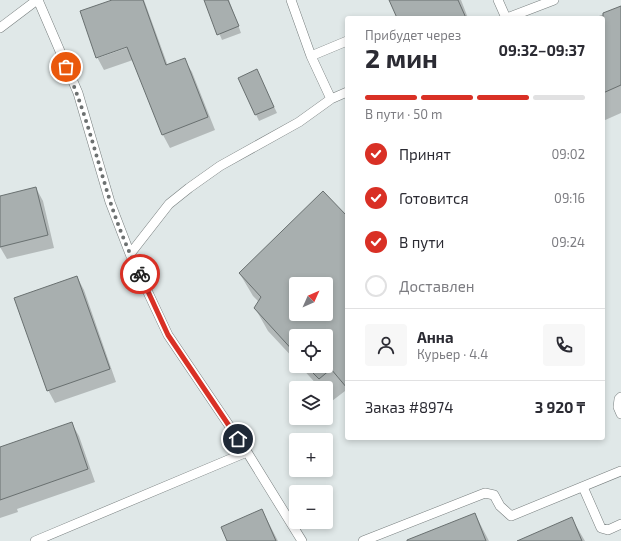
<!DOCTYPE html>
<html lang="ru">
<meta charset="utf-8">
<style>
:root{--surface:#fff;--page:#f7f7f7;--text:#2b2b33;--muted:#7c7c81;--line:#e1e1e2;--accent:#d93025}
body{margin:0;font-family:"Exo 2",sans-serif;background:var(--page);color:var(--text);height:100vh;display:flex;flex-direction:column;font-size:15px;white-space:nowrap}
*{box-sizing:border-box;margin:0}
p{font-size:13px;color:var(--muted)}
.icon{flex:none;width:22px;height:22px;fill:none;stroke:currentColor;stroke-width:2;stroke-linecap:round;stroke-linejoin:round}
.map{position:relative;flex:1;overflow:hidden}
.details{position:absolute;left:345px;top:16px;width:260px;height:424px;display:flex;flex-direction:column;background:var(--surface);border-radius:4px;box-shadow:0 2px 6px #0003}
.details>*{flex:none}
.needle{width:26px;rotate:45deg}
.controls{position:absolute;left:289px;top:277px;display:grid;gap:8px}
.controls a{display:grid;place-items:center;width:44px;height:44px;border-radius:4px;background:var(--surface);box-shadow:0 2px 6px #0003;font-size:20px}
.pin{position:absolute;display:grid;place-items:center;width:34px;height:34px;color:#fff;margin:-17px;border:2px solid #fff;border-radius:50%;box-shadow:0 1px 4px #0007}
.courier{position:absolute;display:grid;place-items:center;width:40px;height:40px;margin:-20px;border:3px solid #d93025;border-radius:50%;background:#fff;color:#222;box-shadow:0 1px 5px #0007}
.head em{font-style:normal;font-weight:700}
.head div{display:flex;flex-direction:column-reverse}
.head{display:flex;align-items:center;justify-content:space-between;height:68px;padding:0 20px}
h1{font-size:26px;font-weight:700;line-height:30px}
.bar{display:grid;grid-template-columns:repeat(4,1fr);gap:6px 4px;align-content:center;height:48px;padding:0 20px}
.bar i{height:5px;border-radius:3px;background:var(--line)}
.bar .selected{background:var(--accent)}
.bar p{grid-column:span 4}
.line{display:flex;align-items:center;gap:10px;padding:0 20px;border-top:1px solid var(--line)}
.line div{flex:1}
.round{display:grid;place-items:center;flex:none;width:42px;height:42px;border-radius:4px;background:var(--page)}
ol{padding:0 20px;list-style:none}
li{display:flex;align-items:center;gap:12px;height:44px}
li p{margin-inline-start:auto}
li .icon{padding:4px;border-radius:50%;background:var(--accent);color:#fff;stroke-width:4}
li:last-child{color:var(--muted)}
li i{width:22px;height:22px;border:2px solid var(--line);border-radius:50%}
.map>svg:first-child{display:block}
.shadow{fill:#0003;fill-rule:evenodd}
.building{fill:#a8afaf;stroke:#697070;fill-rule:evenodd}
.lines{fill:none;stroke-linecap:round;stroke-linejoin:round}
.lane-casing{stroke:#777e7e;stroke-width:10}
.lane{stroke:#fff;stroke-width:9}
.done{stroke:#6c7070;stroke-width:4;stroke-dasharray:0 7.2}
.route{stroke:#d93025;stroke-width:5}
</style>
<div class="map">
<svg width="621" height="541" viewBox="0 0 621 541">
<rect width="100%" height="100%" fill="#e0e8e8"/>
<!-- shadow -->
<path class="shadow" d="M115,0h29l24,66 16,-7 8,13 23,58 -45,18 -7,-13 -30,-75 -29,10 -7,-13zM131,45l1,1 -34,12v-2z
M205,0h24l12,33 -19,7z
M390,0h71l7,18h-70z
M621,7v106l-18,8v-103h-9z
M260,77l17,36 -18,8 -20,-43z
M36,188l7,13 11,47 -47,11 -7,-12v-50z
M347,213v180l-2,-2 -13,10 -6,-7v-6h-6l-20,-22h26v-30h-30v25l-28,-30 -13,-23 4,-6 -6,-6 -13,-22zM296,284h30v30h-30z
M77,277l7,13 32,92 -61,21 -7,-13z
M72,424l7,12 16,46 -78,27 1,3 -18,6v-66z
M262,510l16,31h-50z
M475,514l14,27h-81z
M572,519l13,22h-65z"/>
<!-- building -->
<path class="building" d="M112,0h31l23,65 19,-7 23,59 -46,18 -35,-88 -31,11 -16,-47z
M204,0h24l11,26 -22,9z
M389,0h69l8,18h-69z
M621,6v79l-18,8v-80z
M257,69l17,38 -19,8 -17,-37z
M36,187l12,48 -48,12v-51z
M323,191l24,25v172l-16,-19 -12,10 -13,-13h20v-30h-30v18l-42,-46 7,-11 -22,-24zM296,284h30v30h-30z
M77,276l33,93 -63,22 -33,-93z
M72,422l16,47 -88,31v-53z
M262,509l14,32h-49l-6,-14z
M475,513l11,28h-79v-1z
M572,517l10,24h-65z"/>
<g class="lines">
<!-- lane casing -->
<g class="lane-casing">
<path id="lane" d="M38,0l40,93 32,109 20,52 38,81 79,117 55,89
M291,0l20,56 20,43
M498,0l8,18
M507,18l47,-18
M0,28l37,-28
M311,56l36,-15
M130,254l39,-50 20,-16 31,-22 79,-44 32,-23 16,-7
M621,397l-2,2 -1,8 3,7
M583,487l18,41 7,2 13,-6
M35,541l212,-89
M363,541l122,-48 9,2 6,11 11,10 110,-45"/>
</g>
<!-- lane -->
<use href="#lane" class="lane"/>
</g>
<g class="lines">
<!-- done -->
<path class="done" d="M66,67c19,43 30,89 44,134 8,25 18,50 30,73"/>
<!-- route -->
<path class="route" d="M140,274l28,61 70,104"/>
</g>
</svg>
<div class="controls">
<a><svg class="needle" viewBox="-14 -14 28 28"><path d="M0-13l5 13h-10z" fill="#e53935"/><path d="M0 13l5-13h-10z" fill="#7c7c81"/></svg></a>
<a><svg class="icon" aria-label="locate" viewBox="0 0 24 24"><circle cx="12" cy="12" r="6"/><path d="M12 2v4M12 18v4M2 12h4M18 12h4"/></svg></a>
<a><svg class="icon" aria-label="layers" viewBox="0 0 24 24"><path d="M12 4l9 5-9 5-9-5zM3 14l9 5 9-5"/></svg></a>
<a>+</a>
<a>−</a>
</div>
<div class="pin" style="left:66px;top:67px;background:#ea580c"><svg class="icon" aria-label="bag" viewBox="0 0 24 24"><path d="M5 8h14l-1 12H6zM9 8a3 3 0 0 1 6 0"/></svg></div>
<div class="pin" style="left:238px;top:439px;background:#1f2937"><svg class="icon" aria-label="home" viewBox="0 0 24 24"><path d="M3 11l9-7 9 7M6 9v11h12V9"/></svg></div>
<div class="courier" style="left:140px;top:274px"><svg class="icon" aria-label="bike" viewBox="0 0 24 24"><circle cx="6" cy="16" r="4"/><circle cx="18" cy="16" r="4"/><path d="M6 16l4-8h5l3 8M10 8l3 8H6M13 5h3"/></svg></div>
<section class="details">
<div class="head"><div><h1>2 мин</h1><p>Прибудет через</p></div><em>09:32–09:37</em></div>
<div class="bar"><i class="selected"></i><i class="selected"></i><i class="selected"></i><i></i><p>В пути · 50 m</p></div>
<ol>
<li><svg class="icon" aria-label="check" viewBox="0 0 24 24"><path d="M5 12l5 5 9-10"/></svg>Принят<p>09:02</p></li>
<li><svg class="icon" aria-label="check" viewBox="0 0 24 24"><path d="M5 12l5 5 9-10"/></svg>Готовится<p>09:16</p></li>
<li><svg class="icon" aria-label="check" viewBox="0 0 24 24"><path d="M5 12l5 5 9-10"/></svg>В пути<p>09:24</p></li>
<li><i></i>Доставлен</li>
</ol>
<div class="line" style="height:72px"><a class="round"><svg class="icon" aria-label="person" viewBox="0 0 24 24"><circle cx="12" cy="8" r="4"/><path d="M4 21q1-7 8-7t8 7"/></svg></a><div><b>Анна</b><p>Курьер · 4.4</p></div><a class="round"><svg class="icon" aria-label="phone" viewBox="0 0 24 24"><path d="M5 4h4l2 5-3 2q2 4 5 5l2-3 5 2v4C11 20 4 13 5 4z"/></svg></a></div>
<div class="line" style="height:52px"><div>Заказ #8974</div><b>3 920 ₸</b></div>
</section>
</div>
